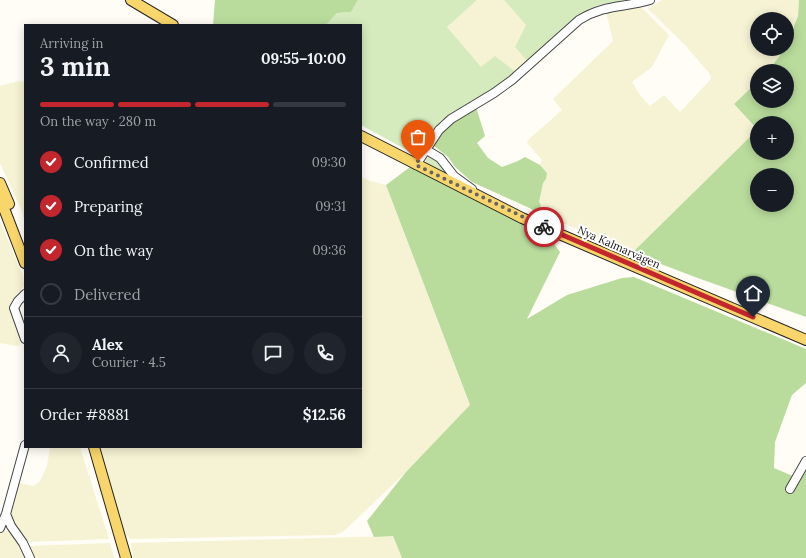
<!DOCTYPE html>
<meta charset="utf-8">
<style>
:root{--surface:#171b24;--page:#20242c;--text:#f1f3f6;--muted:#9ea1a6;--line:#363941;--accent:#c4262e}
body{margin:0;font-family:Lora,serif;background:var(--page);color:var(--text);height:100vh;display:flex;flex-direction:column;font-size:15px;white-space:nowrap}
*{box-sizing:border-box;margin:0}
p{font-size:13px;color:var(--muted)}
.icon{flex:none;width:22px;height:22px;fill:none;stroke:currentColor;stroke-width:2;stroke-linecap:round;stroke-linejoin:round}
.map{position:relative;flex:1;overflow:hidden}
.side{position:absolute;left:24px;top:24px;width:338px;height:424px;display:flex;flex-direction:column;background:var(--surface);border-radius:0px;box-shadow:0 2px 10px #0003}
.side>*{flex:none}
.buttons{position:absolute;left:750px;top:12px;display:grid;gap:8px}
.buttons a{display:grid;place-items:center;width:44px;height:44px;border-radius:50%;background:var(--surface);box-shadow:0 2px 10px #0003;font-size:20px}
.pin{position:absolute;display:grid;place-items:center;width:34px;height:34px;color:#fff;margin:-41px -17px;border-radius:50% 50% 50% 0;rotate:-45deg;box-shadow:0 0 4px #0007}
.pin .icon{rotate:45deg}
.courier{position:absolute;display:grid;place-items:center;width:40px;height:40px;margin:-20px;border:3px solid #c4262e;border-radius:50%;background:#fff;color:#222;box-shadow:0 1px 5px #0007}
.headline em{font-style:normal;font-weight:700}
.headline div{display:flex;flex-direction:column-reverse}
.headline{display:flex;align-items:center;justify-content:space-between;height:68px;padding:0 16px}
h1{font-size:26px;font-weight:700;line-height:30px}
.bar{display:grid;grid-template-columns:repeat(4,1fr);gap:6px 4px;align-content:center;height:48px;padding:0 16px}
.bar i{height:5px;border-radius:3px;background:var(--line)}
.bar .selected{background:var(--accent)}
.bar p{grid-column:span 4}
.line{display:flex;align-items:center;gap:10px;padding:0 16px;border-top:1px solid var(--line)}
.line div{flex:1}
.round{display:grid;place-items:center;flex:none;width:42px;height:42px;border-radius:21px;background:var(--page)}
ol{padding:0 16px;list-style:none}
li{display:flex;align-items:center;gap:12px;height:44px}
li p{margin-inline-start:auto}
li .icon{padding:4px;border-radius:50%;background:var(--accent);color:#fff;stroke-width:4}
li:last-child{color:var(--muted)}
li i{width:22px;height:22px;border:2px solid var(--line);border-radius:50%}
.map>svg:first-child{display:block}
.farmland{fill:#f6f3d4}
.green{fill:#d5ebbd}
.forest{fill:#b9dc9c;fill-rule:evenodd}
.lines{fill:none;stroke-linecap:round;stroke-linejoin:round}
.minor-casing{stroke:#444;stroke-width:10}
.major-casing{stroke:#222;stroke-width:12}
.minor{stroke:#fff;stroke-width:8}
.major{stroke:#f9d66b;stroke-width:10}
.done{stroke:#646461;stroke-width:4;stroke-dasharray:0 7.2}
.route{stroke:#c4262e;stroke-width:5}
.labels{text-anchor:middle;stroke-width:4;stroke-linejoin:round;paint-order:stroke}
.street-label{font-size:11px;fill:#111;stroke:#fff}
</style>
<div class="map">
<svg width="806" height="558" viewBox="0 0 806 558">
<rect width="100%" height="100%" fill="#fffdf5"/>
<!-- farmland -->
<path class="farmland" d="M477,0h27l22,25 -11,22 13,15 -12,10 -35,-4 -34,-41z
M662,0h137l-1,16 -11,28v-25h-30v30h28l-17,22h-11v11l-23,22 23,26 -125,123 -94,-41 3,-7 -3,-3 5,-19 3,-4 1,-6 -7,-8 2,-5 -15,-17 2,-4 33,-29 -9,-11 60,-58 -7,-29 34,-6 29,29 -17,32 -20,15 8,13 10,11 14,-11 16,17 30,-32 1,-3 -2,-4 -24,-28 -37,-36z
M18,81l7,1v141l-4,-14 -21,-46v-77z
M361,177l10,4 15,4 84,221 -64,66 -63,60 -8,3 -204,4 -4,-3 -4,-8 -23,-81h261z
M0,221l23,55 1,10 -10,12 -3,6 -1,8 10,29v4l-4,1 -16,-3z
M50,447h30l29,92 -80,3 -7,-4 -9,-14 -3,-10 5,-29 5,-2 14,3 6,-5 7,-15z
M3,531h8l17,27h-28v-26z
M393,536l9,22h-269l-2,-15z
M110,543l4,15h-80l-4,-12z"/>
<!-- green -->
<path class="green" d="M358,0h119l-30,27 34,40 14,-11 21,16 -22,18 -36,20 -17,11 -11,11 -16,22 -53,-29v-100h-35l11,-12 14,-1z
M504,0h120c-9,2 -20,3 -28,6 -27,11 -48,36 -68,56l-13,-15 11,-22z
M430,156l4,1 17,19 -25,-13v-4z"/>
<!-- forest -->
<path class="forest" d="M215,0h143l-7,12 -14,1 -11,12h-113z
M799,0h7v317l-111,-40 -63,-24 125,-123v23h30v-30h-30v6l-23,-25 23,-22v19h30v-30h-19l17,-22h2v-5l11,-28zM757,175h30v30h-30z
M476,107l9,29 -8,7 11,15 14,9 16,-6 7,-4 15,8 7,8 -1,6 -3,4 -4,19 2,3 -3,7 -66,-30 -17,-15 -7,-10 -14,-11c8,-19 25,-28 42,-39z
M410,167l138,69 12,16 -33,67 40,-24 55,-17 12,-1 172,72v34l-14,12 -17,47 -1,26 26,11 6,-9v88h-404l-9,-22 -19,1 -7,-16 39,-49 64,-67 -84,-220z"/>
<g class="lines">
<!-- minor casing -->
<g class="minor-casing">
<path id="minor" d="M425,149l15,9 14,18 18,13
M416,165l23,-35 12,-11 43,-26 18,-13 67,-60c26,-16 44,-12 71,-20
M25,294l-7,7 -4,7 11,31
M790,489l16,-28
M6,514l5,12 12,17 7,15
M0,528l6,-14 19,-69"/>
</g>
<!-- major casing -->
<g class="major-casing">
<path id="major" d="M131,0l42,25
M361,136l161,82 284,122
M0,183l9,21
M0,198l25,65
M94,447l32,111"/>
</g>
<!-- minor -->
<use href="#minor" class="minor"/>
<!-- major -->
<use href="#major" class="major"/>
</g>
<g class="lines">
<!-- done -->
<path class="done" d="M418,161l-2,4 128,62"/>
<!-- route -->
<path class="route" d="M544,227l209,90"/>
</g>
<g class="labels">
<!-- street labels -->
<g class="street-label">
<text transform="translate(619 247) rotate(24)" y="4">Nya Kalmarvägen</text>
</g>
</g>
</svg>
<div class="buttons">
<a><svg class="icon" aria-label="locate" viewBox="0 0 24 24"><circle cx="12" cy="12" r="6"/><path d="M12 2v4M12 18v4M2 12h4M18 12h4"/></svg></a>
<a><svg class="icon" aria-label="layers" viewBox="0 0 24 24"><path d="M12 4l9 5-9 5-9-5zM3 14l9 5 9-5"/></svg></a>
<a>+</a>
<a>−</a>
</div>
<div class="pin" style="left:418px;top:161px;background:#ea580c"><svg class="icon" aria-label="bag" viewBox="0 0 24 24"><path d="M5 8h14l-1 12H6zM9 8a3 3 0 0 1 6 0"/></svg></div>
<div class="pin" style="left:753px;top:317px;background:#1f2937"><svg class="icon" aria-label="home" viewBox="0 0 24 24"><path d="M3 11l9-7 9 7M6 9v11h12V9"/></svg></div>
<div class="courier" style="left:544px;top:227px"><svg class="icon" aria-label="bike" viewBox="0 0 24 24"><circle cx="6" cy="16" r="4"/><circle cx="18" cy="16" r="4"/><path d="M6 16l4-8h5l3 8M10 8l3 8H6M13 5h3"/></svg></div>
<section class="side">
<div class="headline"><div><h1>3 min</h1><p>Arriving in</p></div><em>09:55–10:00</em></div>
<div class="bar"><i class="selected"></i><i class="selected"></i><i class="selected"></i><i></i><p>On the way · 280 m</p></div>
<ol>
<li><svg class="icon" aria-label="check" viewBox="0 0 24 24"><path d="M5 12l5 5 9-10"/></svg>Confirmed<p>09:30</p></li>
<li><svg class="icon" aria-label="check" viewBox="0 0 24 24"><path d="M5 12l5 5 9-10"/></svg>Preparing<p>09:31</p></li>
<li><svg class="icon" aria-label="check" viewBox="0 0 24 24"><path d="M5 12l5 5 9-10"/></svg>On the way<p>09:36</p></li>
<li><i></i>Delivered</li>
</ol>
<div class="line" style="height:72px"><a class="round"><svg class="icon" aria-label="person" viewBox="0 0 24 24"><circle cx="12" cy="8" r="4"/><path d="M4 21q1-7 8-7t8 7"/></svg></a><div><b>Alex</b><p>Courier · 4.5</p></div><a class="round"><svg class="icon" aria-label="chat" viewBox="0 0 24 24"><path d="M4 5h16v11H9l-5 4z"/></svg></a><a class="round"><svg class="icon" aria-label="phone" viewBox="0 0 24 24"><path d="M5 4h4l2 5-3 2q2 4 5 5l2-3 5 2v4C11 20 4 13 5 4z"/></svg></a></div>
<div class="line" style="height:52px"><div>Order #8881</div><b>$12.56</b></div>
</section>
</div>
